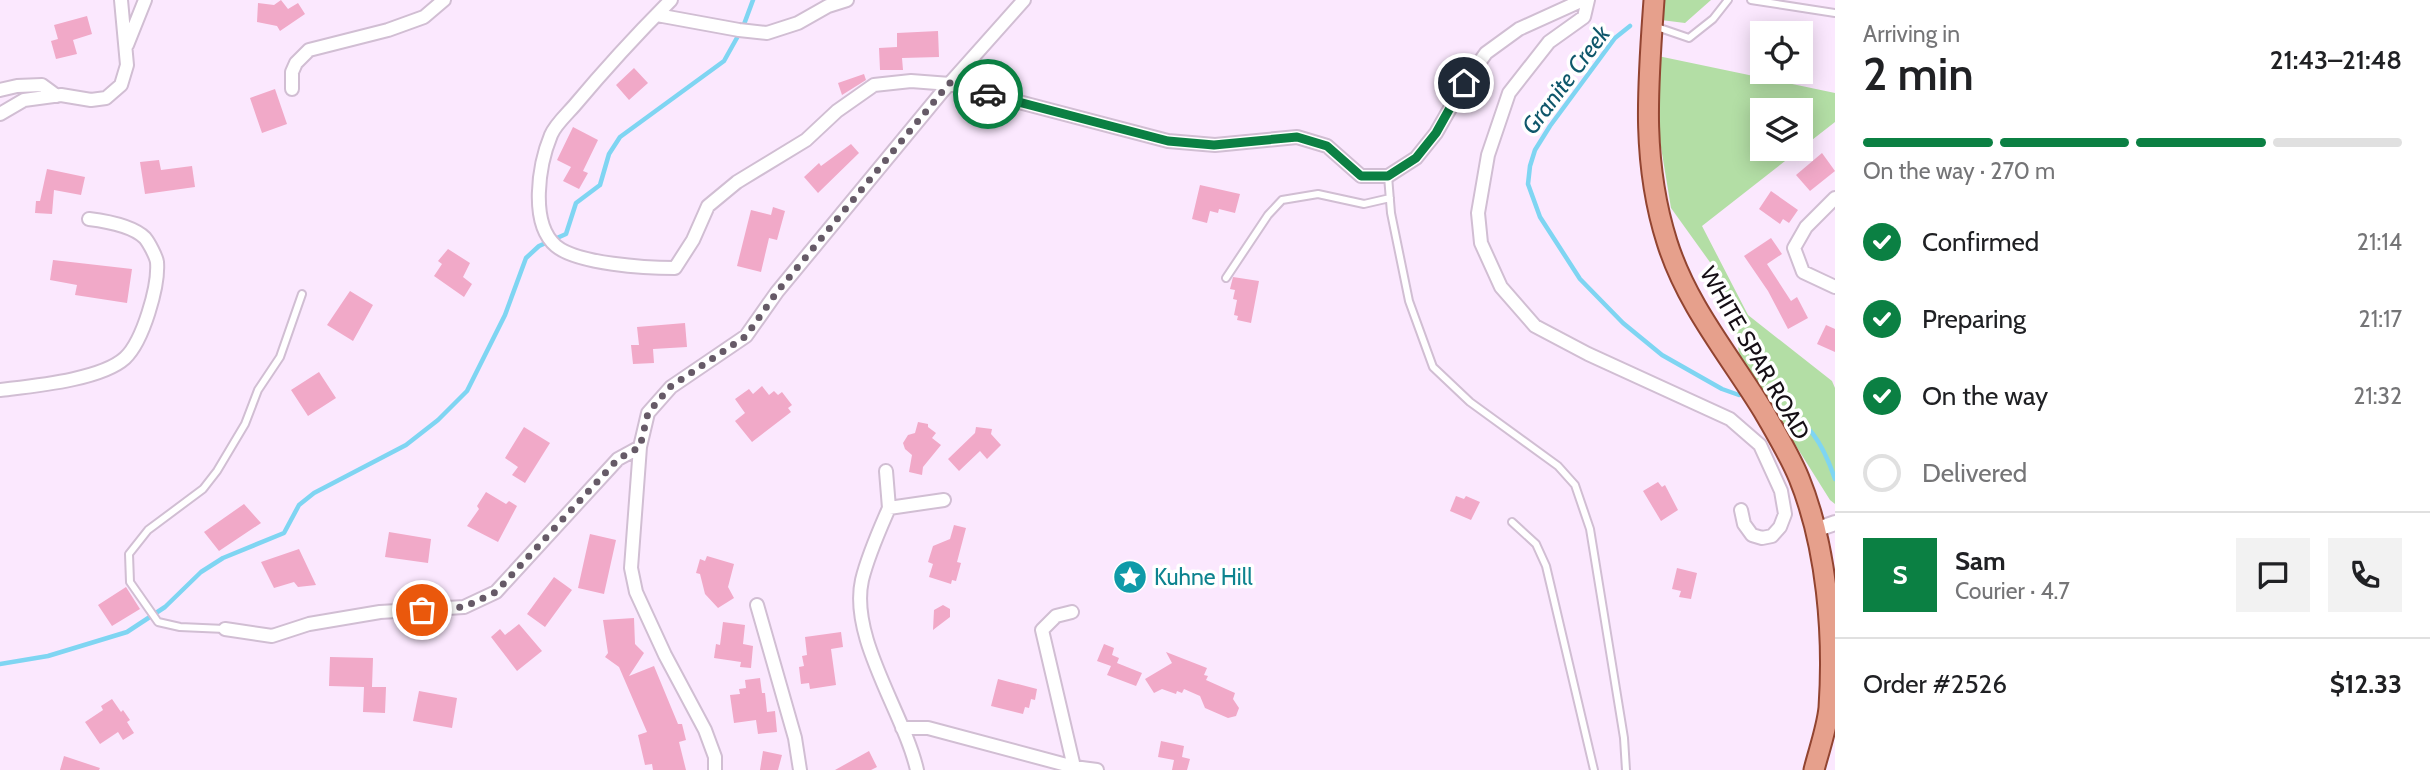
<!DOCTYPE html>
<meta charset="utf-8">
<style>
:root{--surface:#fff;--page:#f2f2f2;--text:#202124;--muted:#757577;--line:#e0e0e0;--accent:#0b8043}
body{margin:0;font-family:Cabin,sans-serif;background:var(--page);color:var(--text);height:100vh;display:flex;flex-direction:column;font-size:26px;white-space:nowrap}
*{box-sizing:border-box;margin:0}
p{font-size:23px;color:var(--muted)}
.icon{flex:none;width:38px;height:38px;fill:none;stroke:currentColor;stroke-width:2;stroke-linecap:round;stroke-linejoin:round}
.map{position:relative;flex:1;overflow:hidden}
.panel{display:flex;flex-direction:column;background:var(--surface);width:595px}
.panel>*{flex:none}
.buttons{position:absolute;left:1750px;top:21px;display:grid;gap:14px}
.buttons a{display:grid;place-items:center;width:63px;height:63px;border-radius:0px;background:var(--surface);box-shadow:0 4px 18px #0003;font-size:35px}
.pin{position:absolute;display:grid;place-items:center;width:60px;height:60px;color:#fff;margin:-30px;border:4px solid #fff;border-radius:50%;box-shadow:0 2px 7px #0007}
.courier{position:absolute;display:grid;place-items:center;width:70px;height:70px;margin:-35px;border:5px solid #0b8043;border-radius:50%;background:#fff;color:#222;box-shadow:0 2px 9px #0007}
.overview em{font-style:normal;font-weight:600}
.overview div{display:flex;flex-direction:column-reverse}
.overview{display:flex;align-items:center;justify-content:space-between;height:119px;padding:0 28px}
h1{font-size:46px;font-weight:600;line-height:52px}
.bar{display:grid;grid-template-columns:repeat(4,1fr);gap:10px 7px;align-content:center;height:84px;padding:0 28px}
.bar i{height:9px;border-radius:5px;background:var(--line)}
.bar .selected{background:var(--accent)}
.bar p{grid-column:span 4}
.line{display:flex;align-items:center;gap:18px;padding:0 28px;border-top:2px solid var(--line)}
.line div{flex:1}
.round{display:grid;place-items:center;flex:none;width:74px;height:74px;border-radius:0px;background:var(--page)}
ol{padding:0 28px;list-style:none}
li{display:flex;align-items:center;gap:21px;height:77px}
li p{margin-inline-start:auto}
li .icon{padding:7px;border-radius:50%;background:var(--accent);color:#fff;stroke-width:4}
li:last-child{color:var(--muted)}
li i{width:38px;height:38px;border:4px solid var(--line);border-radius:50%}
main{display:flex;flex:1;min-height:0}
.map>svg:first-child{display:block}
.green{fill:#b3dea5;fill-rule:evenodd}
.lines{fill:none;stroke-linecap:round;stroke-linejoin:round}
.stream{stroke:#7fd5f2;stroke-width:4.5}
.building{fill:#f1a9c8}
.service-casing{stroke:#d1bed3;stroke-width:10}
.minor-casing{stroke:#d1bed3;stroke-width:16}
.tertiary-casing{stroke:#d1bed3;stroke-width:18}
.primary-casing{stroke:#924431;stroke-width:23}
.service{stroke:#fff;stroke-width:6}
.minor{stroke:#fff;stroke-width:12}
.tertiary{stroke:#fff;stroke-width:14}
.primary{stroke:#e6a08c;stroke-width:19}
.done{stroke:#665a67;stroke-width:7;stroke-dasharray:0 12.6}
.route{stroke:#0b8043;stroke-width:9}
.labels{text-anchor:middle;stroke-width:7;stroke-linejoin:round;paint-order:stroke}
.street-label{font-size:23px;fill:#150e15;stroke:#fff}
.culture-label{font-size:23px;fill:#0d838f;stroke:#fff;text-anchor:start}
.water-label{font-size:24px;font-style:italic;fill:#0f576b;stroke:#fff}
</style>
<main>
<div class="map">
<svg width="1835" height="770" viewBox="0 0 1835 770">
<rect width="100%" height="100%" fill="#fbe8fe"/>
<!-- green -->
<path class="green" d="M1663,0h48l-26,23 -24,-3z
M1658,56l177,37v29l-133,104 46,89 84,66 3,7v116l-5,-4 -91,-145 -3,-31 -19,-52 -46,-64 -12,-73zM1762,110h39v39h-39z"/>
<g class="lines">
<!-- stream -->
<path class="stream" d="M1630,26l-15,12 -65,88 -15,24 -5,16 -2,18 12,33 40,62 43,44 39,32 60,34 17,6
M1772,406c37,12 51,38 63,73
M0,664l48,-8 79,-24 38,-25 36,-35 22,-14 61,-25 15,-28 15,-12 92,-48 32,-25 29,-29 38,-76 21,-57 13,-12 27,-12 10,-31 24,-18 9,-31 11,-17 104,-76 19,-34 10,-27"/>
</g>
<!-- building -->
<path class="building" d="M281,0l7,9 10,-6 7,11 -25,17 -3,-5 -20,-4 1,-19 16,2z
M87,16l5,18 -19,6 4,14 -21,5 -5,-18 7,-2 -4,-14z
M938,31l1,26 -37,1 1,12h-23l-1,-22 18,-1v-14z
M634,68l14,15 -19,17 -13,-15z
M864,74l2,6 -24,15 -4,-12z
M275,89l12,35 -25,9 -12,-35z
M573,127l25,13 -15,31 5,2 -9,16 -16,-8 8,-14 -14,-7z
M851,144l8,9 -41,40 -14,-16 15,-14 2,3z
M1822,153l13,18 -25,20 -14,-16z
M159,160l2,10 31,-4 3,21 -50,7 -5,-32z
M47,169l38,8 -4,18 -27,-5 -2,24 -17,-1 1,-12h4z
M1200,185l40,9 -5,19 -16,-4 -1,4 -8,-2 -3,12 -15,-4z
M1771,191l27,19 -9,13 -6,-4 -3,5 -21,-15z
M773,207l12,4 -8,29 -8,-2 -8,34 -24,-6 14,-56 20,5z
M1771,238l11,16 -15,10 24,37 6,-4 11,21 -20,11 -20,-38 -24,-35z
M448,249l22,14 -7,14 9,7 -8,13 -30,-21 8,-12 -4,-3z
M53,260l79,9 -5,34 -52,-8 2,-10 -27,-5z
M1233,277l26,4 -8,42 -14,-3 1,-4 -4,-1 3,-15 -4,-1 2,-9 -5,-1z
M350,291l23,14 -20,36 -26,-16z
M685,323l2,24 -34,2 1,14 -21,1 -2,-19h8l-2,-18z
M1826,325l9,4v23l-18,-8z
M319,372l17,26 -28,18 -17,-26z
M762,386l7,9 5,-4 4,4 4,-3 10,13 -4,3 3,4 -39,30 -17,-21 10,-8 -10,-14 14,-10 4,5z
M918,422l10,2v3l8,6 -4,5 9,7 -18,22 -1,8 -13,-3 3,-17 -7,-6 -2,-6 5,-8 7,-2z
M524,427l26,16 -25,40 -13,-8 6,-8 -13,-9z
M976,427l16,2 -1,5 10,11 -14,14 -7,-8 -21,20 -11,-12 27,-26z
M1658,482l4,5 3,-2 13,25 -17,11 -18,-30z
M486,492l20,12 3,-3 8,5 -19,36 -31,-16 12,-17 -2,-3z
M1456,496l8,3 2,-3 14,6 -9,18 -21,-9z
M244,504l17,19 -42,28 -15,-19z
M954,525l12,3 -9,34 4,1 -5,18 -4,-1 -1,4 -22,-7 4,-13 -5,-2 5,-16 17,-7z
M389,532l42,7 -3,24 -43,-6z
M590,534l26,6 -12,54 -26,-6z
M299,549l17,36 -18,2 -4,-5 -20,6 -13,-26z
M707,556l27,8 -6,23 6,11 -16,10 -13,-14 -5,-20 -4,-1 4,-14 5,2z
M1677,568l20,5 -6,26 -12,-2 2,-6 -9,-2z
M554,577l18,13 -27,37 -18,-13z
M126,587l14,22 -28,17 -14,-21z
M943,605l7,4v8l-17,13 1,-20z
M634,618l1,26 9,9 -15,23 25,-10 24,58h4l4,16 -7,2 7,28h-33l-1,-6 -7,1 -7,-30 9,-3 -28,-65 -14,-10 3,-4 -5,-33z
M723,622l22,3 -2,19 10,2 -2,22 -11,-1 1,-5 -27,-4 2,-14 4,1z
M519,624l23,27 -25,20 -26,-34 9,-8 5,6z
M841,632l2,15 -12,2 5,36 -26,4 -1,-6 -8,1 -2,-17 5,-1 -2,-10 5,-1 -2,-18z
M1104,644l10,4 -2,7 7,3 -2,5 25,10 -6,13 -29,-11 4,-9 -14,-5z
M1166,652l41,16 -3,7 4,1 -2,4 29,13 -2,6 6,9 -3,8 -8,2 -23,-10 -5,-12 -16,-7 -2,4 -5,-2 -1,3 -14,-5 -8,4 -9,-14 27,-16z
M330,657l43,1 -1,29h14l-1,26 -22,-1 1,-25 -35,-1z
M760,678l2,15h3l2,19 8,-1 2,21 -19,2 -2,-14 -22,3 -4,-28 10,-1 -1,-5 7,-1 -1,-8z
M998,679l39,10 -2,11 -4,-1 -2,9 -4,-1 -2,7 -32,-8z
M419,691l38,7 -5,30 -39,-7z
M112,699l9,13 2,-2 7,10 -3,2 7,11 -11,7 -5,-8 -18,12 -15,-22 18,-12 -2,-4z
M1161,741l23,5 -2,11 8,2 -3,11h-15l2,-10 -16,-3z
M763,751l19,4 -4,15h-18z
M869,751l8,16 -6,3h-36z
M64,756l36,12 -1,2h-39z"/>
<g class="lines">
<!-- service casing -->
<g class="service-casing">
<path id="service" d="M1751,0l84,13
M1654,26l35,12 24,-19 15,-19
M1388,176l3,37 18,88 24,66 37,35 88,64 17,19 15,44 34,209 2,32
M1226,278l42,-63 14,-15 36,-6 46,10 26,-6
M1512,522l24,22 10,22 48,204
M225,629l-45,-2 -22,-5 -28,-40 -1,-28 19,-24 55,-41 14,-18 28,-47 13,-34 22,-33 22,-63"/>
</g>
<!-- minor casing -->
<g class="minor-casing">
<path id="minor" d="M671,0c-34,34 -66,69 -97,106 -7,8 -19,19 -23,29 -12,29 -22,88 5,111 22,18 90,22 119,22l18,-28 15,-34 29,-24 69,-42 31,-29 37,-26 37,-4 39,3 218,57 47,4 82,-8 30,9 34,30h27l28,-18 20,-25 28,-49 22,-31 33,-24 64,-29
M1588,0l-4,17 -35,25 -40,51 -21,62 -10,58 3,30 20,44 34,39 53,28 142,65 30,26 21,46 4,23 -5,13 -8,9 -10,2 -10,-3 -8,-11 -3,-14
M657,15l82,15 28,3 31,-10 30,-17 19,-6
M127,45l18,-45
M292,89v-17l4,-9 13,-13 79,-20 36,-13 20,-17
M0,90l17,-4 25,-1 15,11
M0,114l24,-14 37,-5 30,5 15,-2 15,-13 6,-20 -6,-65
M1835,198l-29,29 -12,21 9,24 32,15
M0,390c32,-4 101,-10 125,-32 18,-17 34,-72 32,-96 -1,-6 -8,-19 -12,-24 -12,-12 -40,-17 -56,-19
M640,447l-9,121 5,24 29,63 40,75 10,27v13
M886,471l3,37
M757,605l38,133 5,32
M1072,612l-16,4 -14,14 32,137
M225,629l47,7 37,-12 71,-12 84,-5 32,-15 122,-133 22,-12 8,-34 23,-26 75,-51 31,-44 165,-200 82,-92
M902,728h26l146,39 23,3
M917,770c-13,-57 -68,-132 -55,-190 6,-25 17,-49 27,-72l55,-8"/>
</g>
<!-- tertiary casing -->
<g class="tertiary-casing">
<path id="tertiary" d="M1815,530l20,-7"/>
</g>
<!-- primary casing -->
<g class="primary-casing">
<path id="primary" d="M1654,0c-6,84 -13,160 13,242 20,64 63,114 97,170 12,21 26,44 35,66 28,69 35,157 30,230 -2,20 -10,42 -15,62"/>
</g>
<!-- service -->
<use href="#service" class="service"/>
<!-- minor -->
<use href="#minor" class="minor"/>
<!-- tertiary -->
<use href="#tertiary" class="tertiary"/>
<!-- primary -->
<use href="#primary" class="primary"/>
</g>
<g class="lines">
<!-- done -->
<path class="done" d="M422,610l42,-3 32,-15 122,-133 22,-12 8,-34 22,-26 76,-51 31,-44 165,-200 8,-9 38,11"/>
<!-- route -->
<path class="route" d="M988,94l180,47 46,4 83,-8 30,9 34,30h27l28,-18 20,-25 28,-50"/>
</g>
<!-- icons -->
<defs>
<g id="sight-disc" transform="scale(1.75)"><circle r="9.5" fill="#0f9aa8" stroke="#fff"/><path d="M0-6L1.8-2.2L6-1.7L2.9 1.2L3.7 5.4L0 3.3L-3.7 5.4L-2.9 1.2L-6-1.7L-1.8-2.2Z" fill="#fff"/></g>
</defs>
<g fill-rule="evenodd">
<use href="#sight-disc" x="1130" y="577"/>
</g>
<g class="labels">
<!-- street labels -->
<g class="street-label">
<text transform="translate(1755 353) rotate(60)" y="8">WHITE SPAR ROAD</text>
</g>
<!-- culture labels -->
<g class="culture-label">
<text x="1154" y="585">Kuhne Hill</text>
</g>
<!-- water labels -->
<g class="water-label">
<text transform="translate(1566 80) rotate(-53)" y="8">Granite Creek</text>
</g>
</g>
</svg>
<div class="buttons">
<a><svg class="icon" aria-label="locate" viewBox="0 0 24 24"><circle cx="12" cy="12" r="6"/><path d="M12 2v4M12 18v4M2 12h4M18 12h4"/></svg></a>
<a><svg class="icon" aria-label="layers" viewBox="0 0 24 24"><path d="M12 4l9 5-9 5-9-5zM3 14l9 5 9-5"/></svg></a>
</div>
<div class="pin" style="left:422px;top:610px;background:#ea580c"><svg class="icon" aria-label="bag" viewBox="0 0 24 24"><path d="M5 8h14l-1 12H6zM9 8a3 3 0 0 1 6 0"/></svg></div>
<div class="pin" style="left:1464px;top:83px;background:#1f2937"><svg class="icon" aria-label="home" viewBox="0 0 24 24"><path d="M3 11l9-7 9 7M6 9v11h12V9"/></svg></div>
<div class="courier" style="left:988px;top:94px"><svg class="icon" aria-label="car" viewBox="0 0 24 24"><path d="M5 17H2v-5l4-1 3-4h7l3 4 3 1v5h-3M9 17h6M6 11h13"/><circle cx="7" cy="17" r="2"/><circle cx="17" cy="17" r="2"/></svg></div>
</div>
<section class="panel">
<div class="overview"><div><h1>2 min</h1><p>Arriving in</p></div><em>21:43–21:48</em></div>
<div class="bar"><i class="selected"></i><i class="selected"></i><i class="selected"></i><i></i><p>On the way · 270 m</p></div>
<ol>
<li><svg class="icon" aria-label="check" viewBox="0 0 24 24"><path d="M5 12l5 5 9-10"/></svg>Confirmed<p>21:14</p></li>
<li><svg class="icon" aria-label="check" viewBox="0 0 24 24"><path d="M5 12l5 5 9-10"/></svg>Preparing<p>21:17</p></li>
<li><svg class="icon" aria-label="check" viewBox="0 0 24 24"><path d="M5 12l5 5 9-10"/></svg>On the way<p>21:32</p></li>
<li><i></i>Delivered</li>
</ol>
<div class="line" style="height:126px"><b class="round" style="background:var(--accent);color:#fff">S</b><div><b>Sam</b><p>Courier · 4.7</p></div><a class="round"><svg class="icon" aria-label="chat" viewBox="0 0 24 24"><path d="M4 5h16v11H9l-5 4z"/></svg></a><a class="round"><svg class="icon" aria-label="phone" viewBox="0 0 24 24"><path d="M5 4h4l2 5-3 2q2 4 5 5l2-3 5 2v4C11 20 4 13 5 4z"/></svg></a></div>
<div class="line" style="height:91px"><div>Order #2526</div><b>$12.33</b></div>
</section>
</main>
